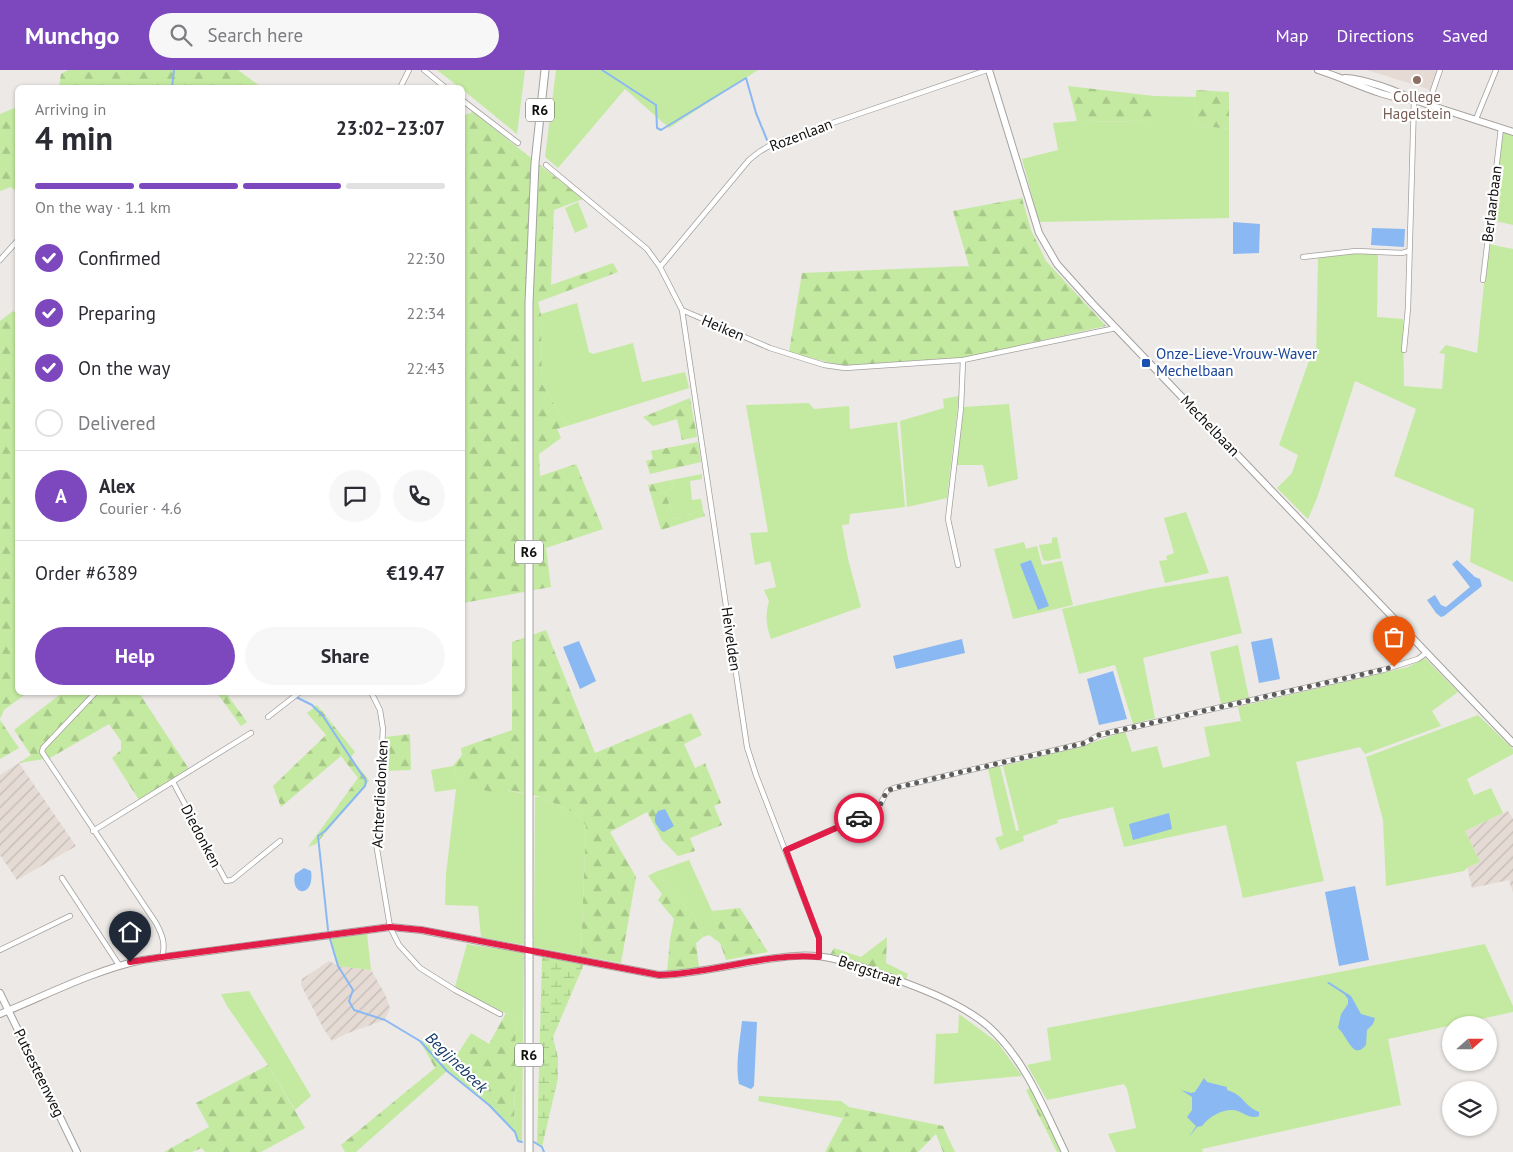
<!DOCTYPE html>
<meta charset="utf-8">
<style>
:root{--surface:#fff;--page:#f7f7f7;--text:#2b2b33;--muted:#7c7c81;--line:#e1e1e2;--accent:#7d47be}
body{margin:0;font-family:"PT Sans",sans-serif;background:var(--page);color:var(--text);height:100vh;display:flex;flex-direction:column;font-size:19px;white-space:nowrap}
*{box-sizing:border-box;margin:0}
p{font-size:16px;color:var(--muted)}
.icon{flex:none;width:28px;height:28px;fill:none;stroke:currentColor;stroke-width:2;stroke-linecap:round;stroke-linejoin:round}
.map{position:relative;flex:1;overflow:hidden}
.details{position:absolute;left:15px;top:15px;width:450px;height:610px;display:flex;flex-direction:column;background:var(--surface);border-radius:8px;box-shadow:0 1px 4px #0004}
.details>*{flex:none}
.needle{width:32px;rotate:69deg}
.buttons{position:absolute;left:1442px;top:946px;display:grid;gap:10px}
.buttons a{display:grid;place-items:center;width:55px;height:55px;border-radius:50%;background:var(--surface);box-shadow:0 1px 4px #0004;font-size:25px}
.pin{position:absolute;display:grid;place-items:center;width:42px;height:42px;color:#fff;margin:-51px -21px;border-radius:50% 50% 50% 0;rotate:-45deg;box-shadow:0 0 5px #0007}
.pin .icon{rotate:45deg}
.courier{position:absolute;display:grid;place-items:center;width:50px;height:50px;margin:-25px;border:4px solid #e11d48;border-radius:50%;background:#fff;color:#222;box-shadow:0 1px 6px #0007}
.overview em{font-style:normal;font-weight:700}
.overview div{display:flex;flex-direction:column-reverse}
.overview{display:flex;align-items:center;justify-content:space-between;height:85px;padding:0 20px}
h1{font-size:32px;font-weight:700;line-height:38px}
.bar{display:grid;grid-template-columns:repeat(4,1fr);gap:8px 5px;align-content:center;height:60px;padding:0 20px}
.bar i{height:6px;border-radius:4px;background:var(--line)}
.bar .active{background:var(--accent)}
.bar p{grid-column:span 4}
.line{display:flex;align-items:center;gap:12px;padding:0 20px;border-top:1px solid var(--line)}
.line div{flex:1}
.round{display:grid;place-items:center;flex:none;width:52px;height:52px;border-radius:26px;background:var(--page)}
ol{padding:0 20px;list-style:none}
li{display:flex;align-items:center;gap:15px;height:55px}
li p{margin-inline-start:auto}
li .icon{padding:5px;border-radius:50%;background:var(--accent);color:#fff;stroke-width:4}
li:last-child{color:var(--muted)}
li i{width:28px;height:28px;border:2px solid var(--line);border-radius:50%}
.button{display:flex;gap:10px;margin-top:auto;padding:10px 20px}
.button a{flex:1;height:58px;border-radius:30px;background:var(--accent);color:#fff;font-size:20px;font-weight:700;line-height:58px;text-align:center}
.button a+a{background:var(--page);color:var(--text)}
header{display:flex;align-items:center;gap:30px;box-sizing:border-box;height:70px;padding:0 25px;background:var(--accent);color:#fff}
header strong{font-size:24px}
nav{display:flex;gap:28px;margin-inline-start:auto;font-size:18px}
.search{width:350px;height:45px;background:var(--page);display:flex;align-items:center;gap:12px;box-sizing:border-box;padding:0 18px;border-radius:28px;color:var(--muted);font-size:19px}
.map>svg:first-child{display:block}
.built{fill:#e5dbd4}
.industrial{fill:url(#industrial-furrows)}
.green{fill:#c4eaa1}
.forest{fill:url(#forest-firs)}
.wetland{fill:url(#wetland-marsh)}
.water{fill:#8ab8f2}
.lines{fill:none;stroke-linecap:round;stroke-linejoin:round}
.stream{stroke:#8ab8f2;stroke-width:2}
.street-casing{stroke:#a4a19f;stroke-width:6}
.secondary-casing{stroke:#a4a19f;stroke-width:8}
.primary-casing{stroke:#a4a19f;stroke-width:9}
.street{stroke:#fff;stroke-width:4.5}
.secondary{stroke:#fff;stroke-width:6}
.primary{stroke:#fff;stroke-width:7}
.primary-bridge-casing{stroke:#a4a19f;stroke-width:9;stroke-linecap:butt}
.primary-bridge{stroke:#fff;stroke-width:7}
.done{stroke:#5e5c5a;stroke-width:5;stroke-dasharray:0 9}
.route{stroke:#e11d48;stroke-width:6}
.education-dot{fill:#8d6e63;stroke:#fff;stroke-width:2}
.transit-dot{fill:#1a4fb4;stroke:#fff;stroke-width:2}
.labels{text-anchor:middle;stroke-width:4.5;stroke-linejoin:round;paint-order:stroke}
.shield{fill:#fff;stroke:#585857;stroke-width:1}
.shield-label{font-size:14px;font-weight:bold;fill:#11100f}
.education-label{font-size:15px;fill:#785e54;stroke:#fff}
.street-label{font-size:15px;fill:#11100f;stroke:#fff}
.transit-label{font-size:15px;fill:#164399;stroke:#fff;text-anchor:start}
.water-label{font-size:16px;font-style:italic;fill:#103765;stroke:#fff}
</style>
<header>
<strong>Munchgo</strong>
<div class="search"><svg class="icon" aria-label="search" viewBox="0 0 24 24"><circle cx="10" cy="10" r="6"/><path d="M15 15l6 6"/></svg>Search here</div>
<nav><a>Map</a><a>Directions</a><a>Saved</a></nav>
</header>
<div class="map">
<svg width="1513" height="1082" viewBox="0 0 1513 1082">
<defs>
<pattern id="industrial-furrows" width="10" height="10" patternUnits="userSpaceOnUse" patternTransform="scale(1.25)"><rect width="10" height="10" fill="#e5dbd4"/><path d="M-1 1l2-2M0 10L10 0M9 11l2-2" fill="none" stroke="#c3bbb5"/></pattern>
<pattern id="forest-firs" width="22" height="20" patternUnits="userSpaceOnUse" patternTransform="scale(1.25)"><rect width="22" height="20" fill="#c4eaa1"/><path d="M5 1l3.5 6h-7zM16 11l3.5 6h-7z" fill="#a7c889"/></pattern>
<pattern id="wetland-marsh" width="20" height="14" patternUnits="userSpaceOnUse" patternTransform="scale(1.25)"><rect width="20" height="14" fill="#c4eaa1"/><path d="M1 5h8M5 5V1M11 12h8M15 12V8" fill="none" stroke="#a7c889"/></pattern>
</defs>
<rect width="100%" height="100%" fill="#ece9e6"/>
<!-- built -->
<path class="built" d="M1367,0h71l-7,20z"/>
<!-- industrial -->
<path class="industrial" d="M19,693l57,83 -59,34 -17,-25v-80z
M1508,741l5,8v74l-4,-13 -37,8 -5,-21 13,-5 -15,-31z
M329,891l10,5 32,4 14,24 5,14 -5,12 -37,13 -16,8 -9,-13 -22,-43 1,-6z"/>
<!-- green -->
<path class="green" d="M437,0h88l-8,64 -54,-44 -1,-2 -3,-1z
M556,0h202l-89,58 -44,-39 -67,79 -13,-11z
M1154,26l42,1 -1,28 34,4v89l-190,4 -17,-63 36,-9 -5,-27 24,-2 77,1z
M1501,62l12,4v89l-22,-5z
M578,132l10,25 -13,6 -10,-25z
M1488,174l25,5v333l-43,-20 4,-53 -80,-33 22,-67 -61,-28 -38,117 -9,21 -31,-31 15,-15 6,-18 -19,-10 31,-87 6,2 2,-104 60,-4 -1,65 26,2 1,67 38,3 3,-35 -6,-1 7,-8 31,8z
M577,233l12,49 4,2 40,-11 9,39 43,-10 4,16 -122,38 -25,-42 -1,-70z
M959,326l-12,102 -40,9 -7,-86 44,-13 -1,-9z
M809,333l5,6 35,-3 1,23 47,-7 8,85 -55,7 -1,10 -7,1 6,34 13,48 -90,32c-5,-13 -6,-24 -2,-38l-5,-11 12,-3 -6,-26 -15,4 -5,-32 18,-1 -22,-127z
M1009,334l9,75 -30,8 -5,-22h-28l8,-58z
M702,404v5l-12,2 2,19 9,-1 2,11 -29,9 -9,-28 8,-3 -2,-8z
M1186,442l23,61 -44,10 -6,-22 8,-1 -1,-4 8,-3 -10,-35z
M1057,467l4,21 -14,3 -4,-1 -4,-15 13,-2v-5z
M1024,472l2,7 11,-3 5,19 20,-4 11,44 -60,14 -19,-70z
M1228,506l14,57 -99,25 12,60 -22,6 -18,-59 -36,9 -17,-65 88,-20z
M1238,575l11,53 -28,6 -11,-52z
M1425,588l33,34 -26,19 9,15 -76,28 -5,-7 -64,15 28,119 -81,17 -17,-73 -102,22 -11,-40 -56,13 1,3 -35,13 1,5 -24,9 -5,-12 8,-3 -15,-66 12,-3 16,65 3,-1 -16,-64 80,-20 42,-15 7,21 25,-6 6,22 47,-12 -6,-29 37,-6 -3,-14 170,-40z
M1478,645l35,34v5l-46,25 7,16 17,-7 12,25 -38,18 15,31 -12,5 -4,4 -78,15 -3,-66 -17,-63z
M453,696l6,14 66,14 -1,151 -43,-8 -3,-31 -33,-1 1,-31 10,-85 -21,3 -4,-22z
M535,727h6l36,17 9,12 -5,130 -47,-9z
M689,790l32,71 -18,6 -10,-22 -38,-43z
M367,864l4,36 -33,-4 -8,-27z
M467,874l57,9 -2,189 -4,-1 -4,-11 2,-111 -61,-32z
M1485,874l28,62v6l-125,27 13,66 -199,44 1,3h-87l-8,-18 28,-6 -9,-39 -3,-5 -77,16 -20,-35 24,-5 -4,-32z
M249,921l62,105 -16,14 -27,-45 -41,-59 -6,-12z
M959,944l38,28 25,34 -88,8 2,-50 22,-1z
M759,1026l82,5 8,6 -6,11 -85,-17z"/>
<!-- forest -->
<path class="forest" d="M68,0h170l23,17h-202l2,-13z
M1068,16l86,10v26l-77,-1z
M1196,20l33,2v37l-34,-4z
M17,37v85l-6,-5 -11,4v-77z
M473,42l110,87 -29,11 -3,75 62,-22 5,9 -80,30 3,12 1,70 25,42 -10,3 4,9 -22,16 1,22 36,-12 27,65 -57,19 5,39 -88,16 -1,-487z
M1022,128l9,32 15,31 60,65 -143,32 -31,3 -86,6 -57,-15 13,-79 167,-7 -16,-55z
M13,241l5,3v378l9,1 -23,17 -4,9v-398z
M690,328l7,39 -15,3 -5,-21 -24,7 -10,-9z
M698,372l3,20 -51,12 -4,-13 7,-2 -2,-8z
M671,410l2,8 -8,3 9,28 29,-9 2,6 -44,14 -13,-45z
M546,560l49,123 96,-40 11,22 -18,9 11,24 10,-5 16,40 -7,3 8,19 -32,13 5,13 -17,5 -16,-16 -15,-28 -37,20 26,45 -15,86 -40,-7 5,-130 -9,-12 -36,-17 -33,-7 -11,5 -38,-15 -6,-14 9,-11 -1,-7 51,-18v-88z
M62,623h77l50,76 -50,31 -27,-42 9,-8v-9l-12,-17 -59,34 -31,5 12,-8 -17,-25z
M217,623h9l21,29 -6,4z
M317,635l38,47 -4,5 18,24 -53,63 -8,3 50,-69 -17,-22 -60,51 -8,-21 53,-51 -19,-22z
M0,650l19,28 -19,11z
M410,664l1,36 -26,1 1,-34z
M655,802l38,43 10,22 -7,6 3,25 -18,4h-14l3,-33 4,-20 -16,-19 4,-6 -14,-18z
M740,838l28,44 -42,8 -6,-17 -11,-8 11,-4 -8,-20z
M887,867l-1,26 22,11 -2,5 -76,-24 4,-7 27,9z
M506,943l10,6 -2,111 -25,-25 -42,-34 -91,81h-11l-4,-7 94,-77 -15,-27h10l21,23 20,-31 18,11z
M268,995l37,63 -44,24h-56l-3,-4 -10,4h-28l45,-25 -13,-24z
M1032,1017l32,65h-7l-31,-62z
M849,1037l94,19 12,26h-12l-7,-18 -18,18h-93z"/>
<!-- wetland -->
<path class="wetland" d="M542,887l42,7 -31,73 5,21v20l-16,69 -5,-4z"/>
<!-- water -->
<path class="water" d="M1233,152l27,2 -1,29 -26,1z
M1372,158l33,1 -1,18 -33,-2z
M1031,490l18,46 -11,4 -18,-46z
M1457,490l18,17 5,2 2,7 -38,30 -3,1 -5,-4 -9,-13 8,-5 6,10 5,2 24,-20 -18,-23z
M1272,568l8,41 -21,4 -8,-41z
M962,569l3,14 -69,16 -3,-13z
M579,571l17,40 -16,8 -17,-42z
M1113,601l14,48 -28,6 -12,-46z
M665,739l9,17 -10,6 -3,-1c-6,-8 -9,-11 -3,-20z
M1169,743l3,16 -39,11 -4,-16z
M304,798l7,3c4,27 -21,26 -16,3z
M1355,816l14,74 -30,6 -14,-74z
M1329,912l22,14 10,18 14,4 -2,6 -6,6 -1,15c-13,16 -18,-8 -28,-17l3,-14 7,-10v-5l-4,-5 -17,-11z
M742,951l15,1 -3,64 -3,3 -12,-5c-4,-20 1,-43 3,-63z
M1204,1008l3,4 20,5v3c17,5 17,16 32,22v4c-11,4 -17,-6 -27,-6 -12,0 -23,7 -30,16l-5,1 -8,10 7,-11 -9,-9 5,-7v-13l-11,-7 10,3 4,-1z"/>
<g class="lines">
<!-- stream -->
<path class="stream" d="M602,0l54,35 1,23 4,2 85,-52 10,35 11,27
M172,18l2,-18
M289,622l4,3
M296,627l16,8 11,11 43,65 -1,5 -40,45 -7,5 10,94
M330,869l8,27 15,24 -4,11 5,9 31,10 35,21 27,30 42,34 26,27 3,9 4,1
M534,1072l8,5 2,5"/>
<!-- street casing -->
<g class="street-casing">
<path id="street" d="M424,0l22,18
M400,18l9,-18
M462,30l56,43
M1428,35l12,-35
M1476,49l20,-49
M546,95l101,84 13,18 22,43 88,38 54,17 21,3 118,-8 153,-32
M1303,187l53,-6 46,2 7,-2
M0,190l18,-20
M660,197l89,-107 10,-8 15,-9 213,-73
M1483,210l18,-152
M682,240l65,437 9,28 63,163v19
M1404,280l4,-42 6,-208
M958,495l-10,-46 13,-111 2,-48
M96,622l-53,56 -1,4 114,171c6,11 10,21 6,34
M371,622l9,18 3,19 -7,114 14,84 9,18 21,23 35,22 45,24
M268,647l32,-25
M173,712l53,99 6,-1 48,-39
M93,761l158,-98
M786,780l92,-41 9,-18 7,-3 191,-45 14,-8 284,-65 35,-11 8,-6
M62,808l57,87
M0,880l70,-34"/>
</g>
<!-- secondary casing -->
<g class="secondary-casing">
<path id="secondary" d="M989,0l50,163 18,31 35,39 421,440
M1318,0c32,10 63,28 96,30l99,32
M1345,8c16,0 54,13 68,22
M0,923l77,159
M0,944c47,-19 92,-43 142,-54l248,-33 31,3 238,45c46,-1 90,-16 136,-19 32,-3 62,9 92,20 33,12 74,27 101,50 37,33 56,83 77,126"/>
</g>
<!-- primary casing -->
<g class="primary-casing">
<path id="primary" d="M529,871v-638l6,-140 10,-93
M529,889v193"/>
</g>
<!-- street -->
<use href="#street" class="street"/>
<!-- secondary -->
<use href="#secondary" class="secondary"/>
<!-- primary -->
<use href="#primary" class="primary"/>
<!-- primary-bridge casing -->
<g class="primary-bridge-casing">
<path id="primary-bridge" d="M529,889v-18"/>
</g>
<!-- primary-bridge -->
<use href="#primary-bridge" class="primary-bridge"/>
</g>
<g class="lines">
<!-- done -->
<path class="done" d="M859,748l19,-9 9,-18 7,-3 191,-45 14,-8 295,-68"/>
<!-- route -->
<path class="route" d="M130,892l32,-5 228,-30 32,3 237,45c54,-1 106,-23 160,-18v-19l-33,-88 73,-32"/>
</g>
<!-- markers -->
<circle class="education-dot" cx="1417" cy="10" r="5"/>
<rect class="transit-dot" x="1141" y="288" width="10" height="10" rx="2.5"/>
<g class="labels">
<!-- shield labels -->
<g class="shield">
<rect x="526" y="28.5" width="28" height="23" rx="4"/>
<rect x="515" y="470.5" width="28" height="23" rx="4"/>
<rect x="515" y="973.5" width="28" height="23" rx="4"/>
</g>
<g class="shield-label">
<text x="540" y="45">R6</text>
<text x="529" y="487">R6</text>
<text x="529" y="990">R6</text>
</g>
<!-- education labels -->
<g class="education-label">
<text x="1417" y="32">College<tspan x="1417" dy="17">Hagelstein</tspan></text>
</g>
<!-- street labels -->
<g class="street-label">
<text transform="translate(801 65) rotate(-21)" y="5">Rozenlaan</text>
<text transform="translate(1492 134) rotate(-83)" y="5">Berlaarbaan</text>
<text transform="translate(723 258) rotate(23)" y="5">Heiken</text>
<text transform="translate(1210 356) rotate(46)" y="5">Mechelbaan</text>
<text transform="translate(731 569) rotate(82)" y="5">Heivelden</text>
<text transform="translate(380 724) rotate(-87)" y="5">Achterdiedonken</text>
<text transform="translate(201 766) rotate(62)" y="5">Diedonken</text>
<text transform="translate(870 901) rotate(19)" y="5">Bergstraat</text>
<text transform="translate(39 1003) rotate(64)" y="5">Putsesteenweg</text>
</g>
<!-- transit labels -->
<g class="transit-label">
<text x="1156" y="289">Onze-Lieve-Vrouw-Waver<tspan x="1156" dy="17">Mechelbaan</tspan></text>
</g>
<!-- water labels -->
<g class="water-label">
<text transform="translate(457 992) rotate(44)" y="6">Begijnebeek</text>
</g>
</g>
</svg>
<div class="buttons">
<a><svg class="needle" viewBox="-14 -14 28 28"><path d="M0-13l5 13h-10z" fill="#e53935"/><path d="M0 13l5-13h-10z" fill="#7c7c81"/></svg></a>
<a><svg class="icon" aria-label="layers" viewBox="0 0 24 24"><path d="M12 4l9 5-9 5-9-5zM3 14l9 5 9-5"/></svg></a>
</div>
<div class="pin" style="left:1394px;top:597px;background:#ea580c"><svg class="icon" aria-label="bag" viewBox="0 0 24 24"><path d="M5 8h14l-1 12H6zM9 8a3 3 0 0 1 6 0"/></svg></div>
<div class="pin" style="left:130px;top:892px;background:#1f2937"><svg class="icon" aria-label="home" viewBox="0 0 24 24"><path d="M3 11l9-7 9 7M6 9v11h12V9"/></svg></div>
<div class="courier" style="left:859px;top:748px"><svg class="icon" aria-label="car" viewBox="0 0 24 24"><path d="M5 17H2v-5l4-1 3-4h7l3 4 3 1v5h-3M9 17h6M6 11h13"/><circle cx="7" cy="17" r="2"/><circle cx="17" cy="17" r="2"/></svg></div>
<section class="details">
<div class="overview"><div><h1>4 min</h1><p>Arriving in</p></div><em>23:02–23:07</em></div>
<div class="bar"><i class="active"></i><i class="active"></i><i class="active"></i><i></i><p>On the way · 1.1 km</p></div>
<ol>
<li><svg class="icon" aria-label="check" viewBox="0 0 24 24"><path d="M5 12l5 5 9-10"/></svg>Confirmed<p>22:30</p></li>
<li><svg class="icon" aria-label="check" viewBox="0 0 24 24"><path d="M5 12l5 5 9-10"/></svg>Preparing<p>22:34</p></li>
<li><svg class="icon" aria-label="check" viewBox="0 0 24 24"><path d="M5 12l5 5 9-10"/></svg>On the way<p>22:43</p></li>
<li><i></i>Delivered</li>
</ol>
<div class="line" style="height:90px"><b class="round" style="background:var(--accent);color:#fff">A</b><div><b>Alex</b><p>Courier · 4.6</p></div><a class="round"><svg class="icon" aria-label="chat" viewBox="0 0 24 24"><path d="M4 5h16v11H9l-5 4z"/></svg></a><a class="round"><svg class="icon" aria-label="phone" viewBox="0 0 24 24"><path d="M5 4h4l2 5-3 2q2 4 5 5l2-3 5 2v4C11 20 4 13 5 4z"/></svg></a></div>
<div class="line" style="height:65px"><div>Order #6389</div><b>€19.47</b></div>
<div class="button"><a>Help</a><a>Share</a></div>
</section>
</div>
